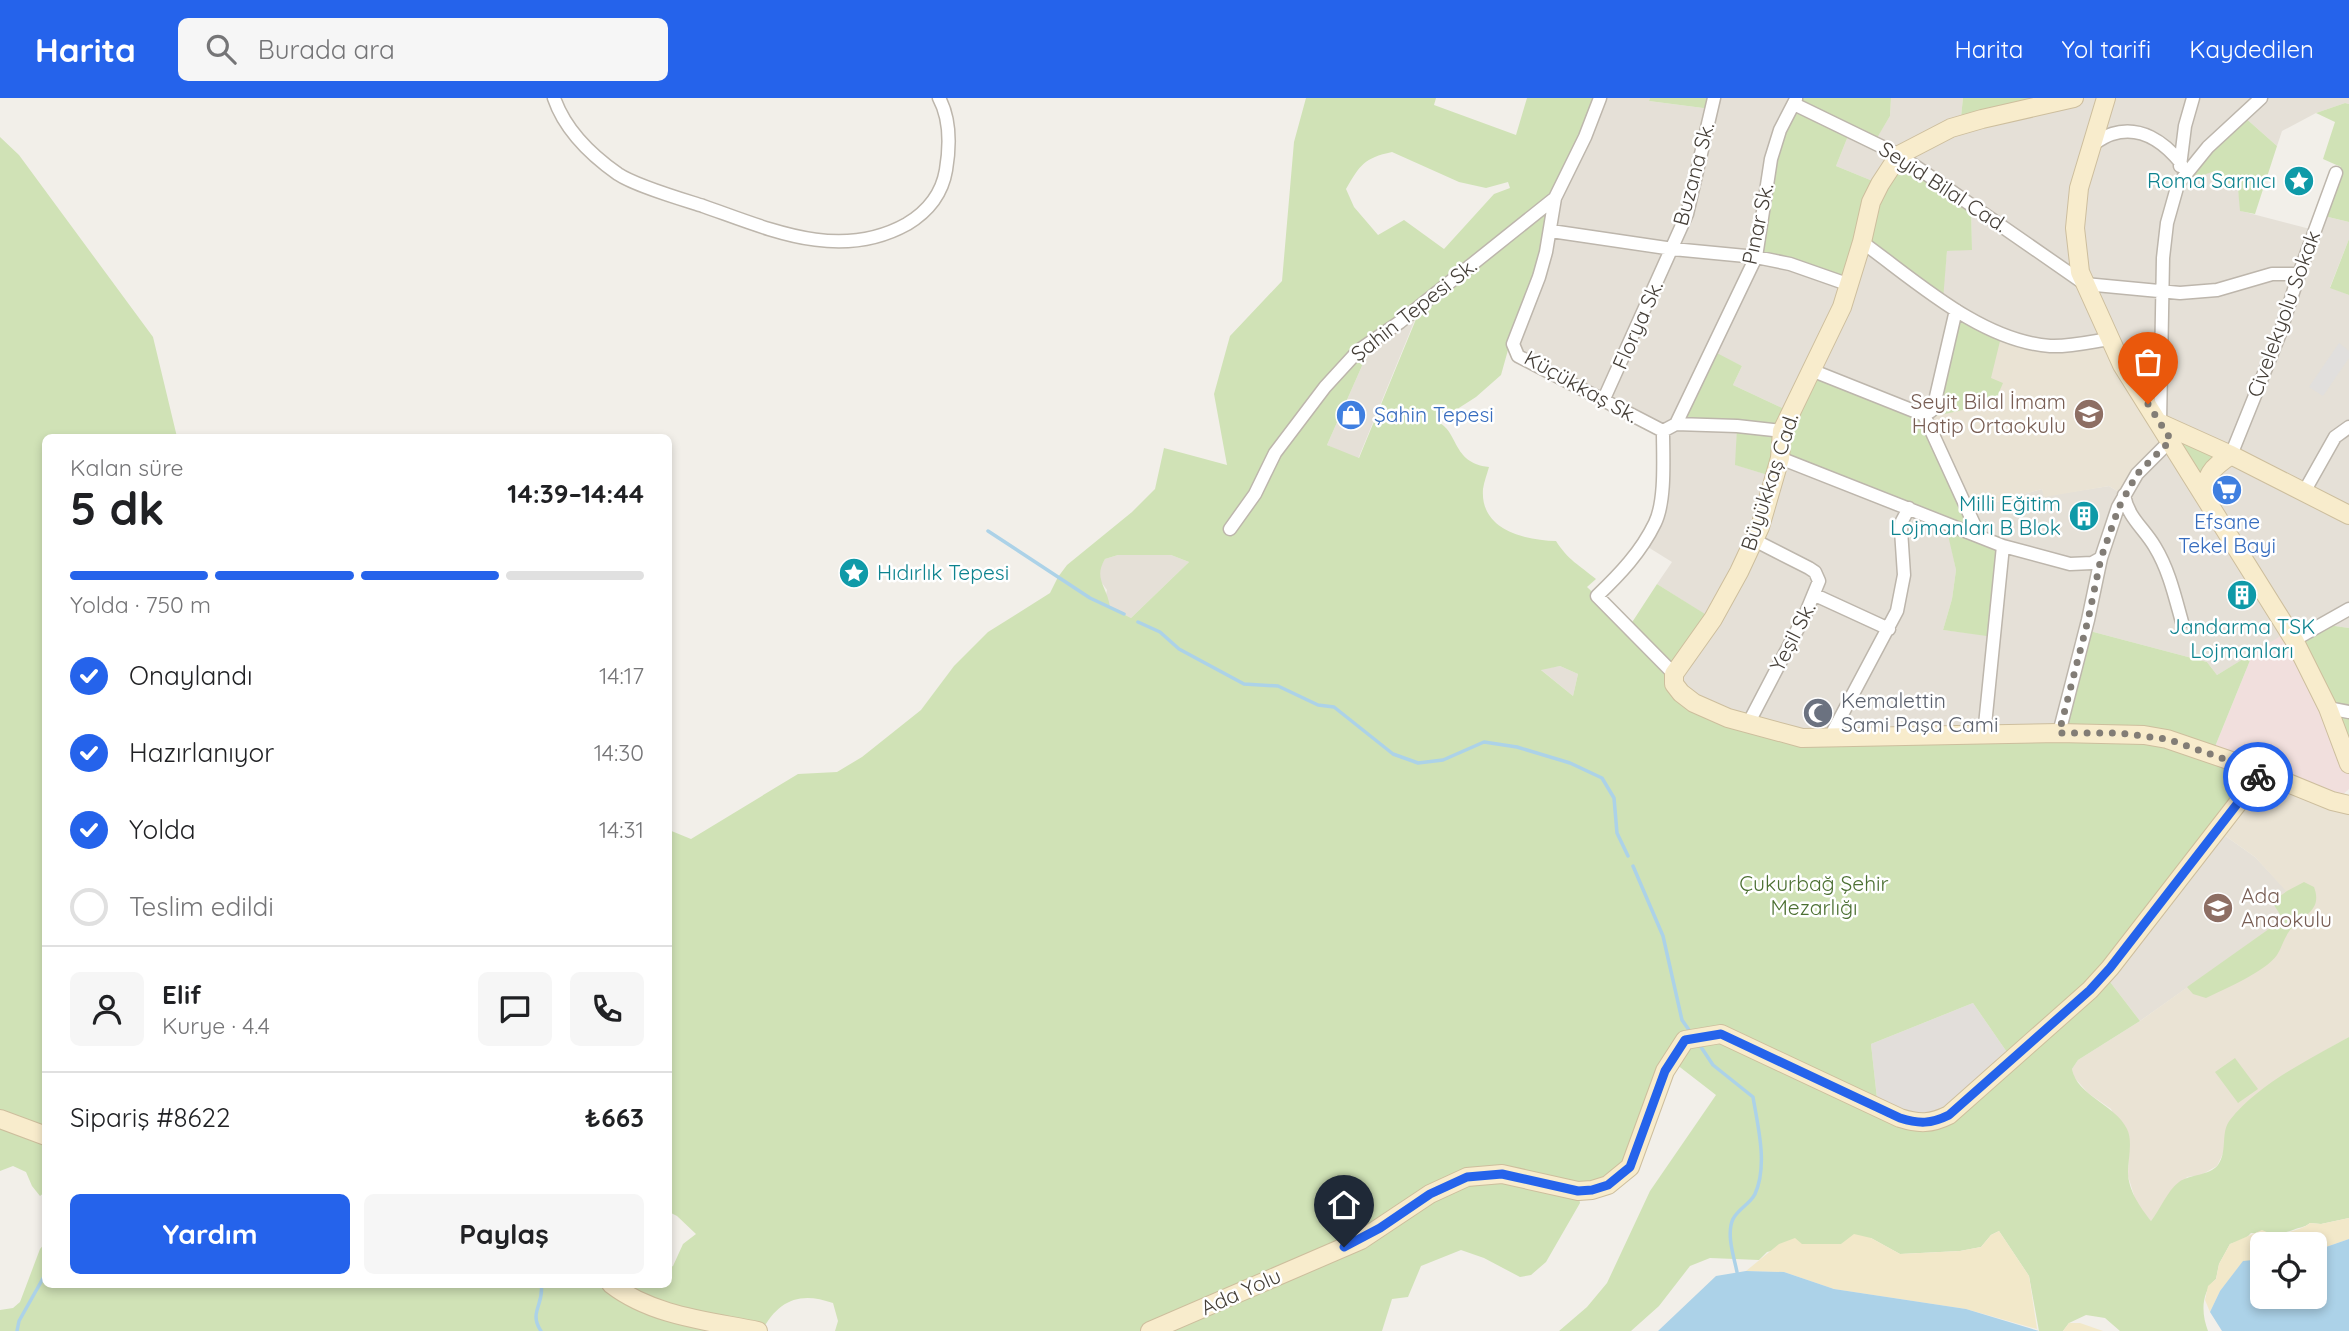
<!DOCTYPE html>
<html lang="tr">
<meta charset="utf-8">
<style>
:root{--surface:#fff;--page:#f6f6f6;--text:#202124;--muted:#757577;--line:#e0e0e0;--accent:#2563eb}
body{margin:0;font-family:Quicksand,sans-serif;background:var(--page);color:var(--text);height:100vh;display:flex;flex-direction:column;font-size:26px;white-space:nowrap}
*{box-sizing:border-box;margin:0}
p{font-size:23px;color:var(--muted)}
.icon{flex:none;width:38px;height:38px;fill:none;stroke:currentColor;stroke-width:2;stroke-linecap:round;stroke-linejoin:round}
.map{position:relative;flex:1;overflow:hidden}
.details{position:absolute;left:42px;top:336px;width:630px;height:854px;display:flex;flex-direction:column;background:var(--surface);border-radius:10px;box-shadow:0 4px 10px #0003}
.details>*{flex:none}
.fabs{position:absolute;left:2250px;top:1134px;display:grid;gap:14px}
.fabs a{display:grid;place-items:center;width:77px;height:77px;border-radius:10px;background:var(--surface);box-shadow:0 4px 10px #0003;font-size:35px}
.pin{position:absolute;display:grid;place-items:center;width:60px;height:60px;color:#fff;margin:-72px -30px;border-radius:50% 50% 50% 0;rotate:-45deg;box-shadow:0 0 7px #0007}
.pin .icon{rotate:45deg}
.courier{position:absolute;display:grid;place-items:center;width:70px;height:70px;margin:-35px;border:5px solid #2563eb;border-radius:50%;background:#fff;color:#222;box-shadow:0 2px 9px #0007}
.head em{font-style:normal;font-weight:700}
.head div{display:flex;flex-direction:column-reverse}
.head{display:flex;align-items:center;justify-content:space-between;height:119px;padding:0 28px}
h1{font-size:46px;font-weight:700;line-height:52px}
.bar{display:grid;grid-template-columns:repeat(4,1fr);gap:10px 7px;align-content:center;height:84px;padding:0 28px}
.bar i{height:9px;border-radius:5px;background:var(--line)}
.bar .on{background:var(--accent)}
.bar p{grid-column:span 4}
.line{display:flex;align-items:center;gap:18px;padding:0 28px;border-top:2px solid var(--line)}
.line div{flex:1}
.round{display:grid;place-items:center;flex:none;width:74px;height:74px;border-radius:10px;background:var(--page)}
ol{padding:0 28px;list-style:none}
li{display:flex;align-items:center;gap:21px;height:77px}
li p{margin-inline-start:auto}
li .icon{padding:7px;border-radius:50%;background:var(--accent);color:#fff;stroke-width:4}
li:last-child{color:var(--muted)}
li i{width:38px;height:38px;border:4px solid var(--line);border-radius:50%}
.primary-button{display:flex;gap:14px;margin-top:auto;padding:14px 28px}
.primary-button a{flex:1;height:80px;border-radius:10px;background:var(--accent);color:#fff;font-size:28px;font-weight:700;line-height:80px;text-align:center}
.primary-button a+a{background:var(--page);color:var(--text)}
header{display:flex;align-items:center;gap:42px;box-sizing:border-box;height:98px;padding:0 35px;background:var(--accent);color:#fff}
header strong{font-size:33px}
nav{display:flex;gap:38px;margin-inline-start:auto;font-size:24px}
.search{width:490px;height:63px;background:var(--page);display:flex;align-items:center;gap:18px;box-sizing:border-box;padding:0 24px;border-radius:10px;color:var(--muted);font-size:26px}
.map>svg:first-child{display:block}
.residential{fill:#e5e0d7;fill-rule:evenodd}
.industrial{fill:#e2deda}
.education{fill:#eae3d4}
.medical{fill:#f1dfdd}
.green{fill:#d0e2b6;fill-rule:evenodd}
.sand{fill:#f2e8c9}
.parking{fill:#e1dfdd}
.water{fill:#acd2e8}
.lines{fill:none;stroke-linecap:round;stroke-linejoin:round}
.stream{stroke:#acd2e8;stroke-width:3.5}
.street-casing{stroke:#bdb6ac;stroke-width:15}
.secondary-casing{stroke:#cdbe9d;stroke-width:20}
.street{stroke:#fff;stroke-width:12}
.secondary{stroke:#f8eccc;stroke-width:18}
.done{stroke:#827d76;stroke-width:7;stroke-dasharray:0 12.6}
.route{stroke:#2563eb;stroke-width:9}
.labels{text-anchor:middle;stroke-width:5;stroke-linejoin:round;paint-order:stroke}
.street-label{font-size:21px;fill:#453f38;stroke:#fff}
.culture-label{font-size:21px;fill:#0d838f;stroke:#fff;text-anchor:end}
.education-label{font-size:21px;fill:#785e54;stroke:#fff;text-anchor:end}
.shop-label{font-size:21px;fill:#366cbe;stroke:#fff;text-anchor:start}
.worship-label{font-size:21px;fill:#5b616d;stroke:#fff;text-anchor:start}
.park-label{font-size:21px;fill:#4c7032;stroke:#fff}
</style>
<header>
<strong>Harita</strong>
<div class="search"><svg class="icon" aria-label="search" viewBox="0 0 24 24"><circle cx="10" cy="10" r="6"/><path d="M15 15l6 6"/></svg>Burada ara</div>
<nav><a>Harita</a><a>Yol tarifi</a><a>Kaydedilen</a></nav>
</header>
<div class="map">
<svg width="2349" height="1233" viewBox="0 0 2349 1233">
<rect width="100%" height="100%" fill="#f2efe9"/>
<!-- residential -->
<path class="residential" d="M1600,0h50l-1,3 62,8 3,-11h83l-17,32 -9,29 -15,98 34,7 59,21 13,-43 80,58 5,-49 25,-2 -1,-47 -71,-47 -20,29 -44,-18 14,-35 24,11 16,-26 1,-18h72l-3,28 74,-19 -6,-9h321v6l-4,-1 -29,10 -34,18 -5,15 -35,-31 -34,32 -29,36 32,-11 27,17 3,22 73,19 6,-15 29,7v17l-19,48 19,8v333l-28,-4 -27,16 -5,-8 -72,43 -10,-13 -121,-32 -27,103 -257,5 -74,-20 -34,-15 -13,-10 -7,-9v-10l38,-55 -55,-35 15,-22 -29,-18 13,-23 7,-43v-47l-145,-75 -5,-12 26,-67 7,-25 9,-54 30,-61zM1957,213l45,22 28,10 23,3 56,-6 13,25 38,58 70,32 -13,9 -9,11 -3,11 2,11 -36,-57 -47,55 -15,-9 -64,10 -3,-7 -74,21 11,25 24,11 -9,90 -51,-6 9,-31 4,-29 -10,-48 -166,-64 -6,19 -38,-12 1,-39 -61,-2 35,-73 31,15 -9,19 58,27 21,-41 112,44 7,-4 4,-10z
M1421,207l-63,154 -31,-14 46,-104z
M1118,457h53l18,7 -58,56 -27,-14 3,-14 -8,-11v-10l6,-10z
M1560,568l18,8 -5,22 -33,-27z
M2217,732l38,27 32,34 -3,28 -144,102 -36,-47z"/>
<!-- industrial -->
<path class="industrial" d="M1973,905l38,55 -73,63 -60,-13 -7,-64z"/>
<!-- education -->
<path class="education" d="M1956,212l74,33 79,-4 62,101 -47,55 -15,-9 -65,11 -2,-8 -74,21 -44,-95 7,-5z
M2262,674l87,33v232l-47,27 -53,36 -32,66 -16,9 -14,2 -36,44 -14,-16 -9,-29 1,-27 -18,-40 -23,-16 -14,-16 -2,-8 6,-9 62,-39 143,-102 -11,-17 14,-11 -31,-34 -38,-27z"/>
<!-- medical -->
<path class="medical" d="M2289,533l60,133v25l-8,7 -129,-42 41,-101z"/>
<!-- green -->
<path class="green" d="M1306,0h130l-2,7 82,30 11,-37h73l-45,100 -41,149 -6,3 -7,25 -25,22 -39,25c22,8 14,41 52,45 -2,7 -5,15 -6,22 -3,41 41,51 73,52 12,19 23,24 40,38l-9,8 42,40 28,-43 56,35 -39,55 7,19 121,45 257,-5 27,-103 121,32 10,13 36,-22 -41,101 50,18 -158,202 36,47 -62,39 -6,9c5,27 43,35 55,60 6,12 1,30 1,43 0,18 12,35 23,49 9,-11 16,-30 28,-39 11,-8 30,-6 39,-17 10,-14 2,-32 12,-45 28,-36 80,-61 119,-83v181l-28,6 -11,-1c-6,5 -10,4 -17,7 -19,6 -22,5 -42,3l-6,6 -15,5 -11,20 -3,15c-15,13 -15,34 -8,52h-88l-15,-13 -19,-3 -17,8 -6,8h-24l-10,-55 -30,-45 -8,4 -10,12 -21,4 -60,3 -29,-16 -30,6h-40l-34,8 -8,8 -49,-2 -20,8 -31,40 -28,25h-72l28,-24 20,-24 43,-92 66,-96 -44,-34 -42,106 -52,24 2,12 -34,59 -15,13 -11,2 -36,-19 -23,-8 -40,16 -13,31 -16,2 -10,32h-547l3,-10 -5,-18c-33,-12 -55,-3 -71,28h-762v-21l13,-2 7,-6 20,-53 5,-6 1,41h622l1,-16 4,-2 10,-22 13,-10 -19,-18 -8,-4v-382l22,9 107,-65 39,-2 25,-15 59,-47 33,-44 34,-34 62,-39 8,-16 9,-12 65,-53 23,-23 9,-41 63,17 -13,-71 16,-58 52,-55 12,-139zM1392,54l67,30 27,6 22,-6 2,6 -16,6 -50,55 -40,-29 -26,15 -24,-28 -8,-18c14,-24 18,-31 46,-37zM1421,209l-62,151 -32,-13 46,-104zM1118,457h53l18,7 -58,56 -21,-11c-3,-21 -17,-28 -5,-48zM1560,568l18,8 -5,22 -32,-26zM1973,905l38,55 -84,66 -49,-16 -7,-64z
M1650,0h64l-3,11 -62,-8z
M1797,0h94l-1,18 -16,27 -24,-12 -14,35 44,18 19,-29 72,48 1,47 -25,1 -4,49 -80,-58 -13,43 -94,-28 15,-98z
M1963,0h65l7,9 -75,19z
M2345,5l4,1v118l-29,-7 16,-42 5,-6 -18,-8 12,-37 -19,-9z
M2242,17l35,31 -22,68 -15,-3 -2,-22 -26,-17 -34,12z
M0,39l19,18 134,182 24,100 -131,1v753l-6,5 -8,-10 -6,-14 -13,-6 -13,5z
M2349,141v56l-19,-7z
M1956,212l46,23 -11,45 12,5 -6,14 -12,8 -49,11 -5,-5z
M1711,252l31,16 -9,19 58,27 20,-42 113,45 55,120 24,11 -9,91 -51,-7 9,-31 4,-29 -11,-48 -165,-64 -6,19 -39,-12 2,-39 -61,-2z
M2160,325l71,32 -26,31z
M2321,526l28,4v136l-55,-124z
M2304,784l10,5c9,24 -11,28 -24,43 -6,8 -8,17 -13,25 -11,16 -52,34 -71,43l-13,-4 -6,-7 96,-68 -11,-17 15,-11z
M2235,960l23,31 -20,14 -23,-31z"/>
<!-- sand -->
<path class="sand" d="M2349,1120v21l-26,9h-8v-4h-52v15l-20,3 -23,29 -10,21 -5,-12 3,-14 8,-7 3,-15 11,-20 32,-14 14,6c9,-3 28,-7 34,-13l11,1z
M1999,1133l30,45 8,53 -71,-20 -132,-20 -50,-17 -38,-1 33,-27 16,-6 7,6h39l13,-10 17,4 29,16 60,-3 21,-4 10,-12z
M2069,1225h11l23,8h-40z"/>
<!-- parking -->
<path class="parking" d="M2339,245l10,8v7l-26,38 -14,-9z"/>
<!-- water -->
<path class="water" d="M2349,1141v92h-127l-12,-19 10,-21 23,-30 20,-2v38h52v-49h8z
M1746,1173l38,1 50,17 132,20 73,22h-381l58,-55z"/>
<g class="lines">
<!-- stream -->
<path class="stream" d="M988,433l102,67 34,16
M1138,524l22,10 19,17 65,35 34,2 40,19 16,2 59,47 25,9 25,-3 41,-18 33,5 53,16 32,15 12,20 3,35 11,23
M1633,768l30,70 19,84 7,10
M1701,949l12,18 40,32c5,30 15,68 2,97 -5,10 -17,15 -22,25 -7,15 1,38 4,53
M17,1233l2,-10 27,-48
M541,1233c-13,-19 4,-27 0,-47"/>
<!-- street casing -->
<g class="street-casing">
<path id="street" d="M554,0c11,32 37,57 64,76 18,12 63,25 85,32 66,23 136,56 204,18 20,-12 35,-30 39,-54 4,-24 5,-50 -7,-72
M1794,6l105,51 186,129 95,9 37,-3 55,-16h27
M2092,47c6,-4 13,-9 20,-11 28,-9 52,8 69,29
M2180,68l5,-40 8,-28
M1555,100l-9,54 -7,25 -26,67 5,12 145,75 13,-7
M1551,133l122,18 83,8 34,7 60,21
M1862,144c54,39 119,99 188,104 19,1 40,-4 59,-7
M1811,272l113,45
M1603,303l84,-187 27,-116
M1924,317l55,120
M1924,317l7,-4 4,-10 21,-91
M2160,325l3,-165 4,-35 11,-39 30,-37 53,-49
M1676,326l80,-167 15,-98 9,-29 16,-31
M1676,326l61,2 45,5
M1663,333c0,26 3,69 -8,92 -14,29 -35,51 -58,73l77,78
M2231,357l48,-119 20,-62 37,-101
M1780,360l223,88 67,18 22,-1 9,-5
M2304,394l31,-55 14,-10
M2124,397c4,23 20,33 31,52 14,23 20,50 27,75
M1230,431l25,-35 20,-41 50,-66 33,-36 42,-29 155,-124 30,-61 15,-39
M1815,497l74,34
M2294,542l55,-31
M2328,610l21,4
M1748,626l57,-109 14,-34 -4,-9 -6,-4 -55,-28
M2059,635l29,-113 13,-62 17,-51 19,-33 34,-34
M1984,637l19,-189
M1829,641l68,-128 7,-36 -3,-45 1,-9 7,-13"/>
</g>
<!-- secondary casing -->
<g class="secondary-casing">
<path id="secondary" d="M2074,0l-92,21 -31,9 -52,27 -19,29 -9,18 -9,40 -20,65 -60,124 -2,27 -20,69 -21,45 -26,47 -39,55v10l7,9 13,10 34,15 74,20 257,-5 85,2 23,4 82,28 83,34 17,4
M2106,0l-27,90 -4,40 5,44 42,93 172,275 34,68 21,56
M2160,325l71,32 118,60
M2208,402c-5,-25 4,-32 23,-45
M0,1021l46,17
M611,1186c41,32 98,37 147,47
M1150,1233l211,-91 69,-46 37,-17 35,-3 76,17 14,-1 16,-5 22,-18 35,-96 20,-31 36,-6 179,84c19,6 31,6 49,-3l141,-125 20,-22 152,-196"/>
</g>
<!-- street -->
<use href="#street" class="street"/>
<!-- secondary -->
<use href="#secondary" class="secondary"/>
</g>
<g class="lines">
<!-- done -->
<path class="done" d="M2148,306l23,36 -34,34 -18,33 -18,51 -13,62 -29,113h59l49,6 95,33 -4,5"/>
<!-- route -->
<path class="route" d="M1344,1149l36,-19 50,-34 37,-17 35,-3 76,17 14,-1 16,-5 22,-18 35,-96 20,-31 36,-6 179,84c19,6 31,6 49,-3l141,-125 20,-22 148,-191"/>
</g>
<!-- icons -->
<defs>
<g id="sight-disc" transform="scale(1.575)"><circle r="9.5" fill="#0f9aa8" stroke="#fff"/><path d="M0-6L1.8-2.2L6-1.7L2.9 1.2L3.7 5.4L0 3.3L-3.7 5.4L-2.9 1.2L-6-1.7L-1.8-2.2Z" fill="#fff"/></g>
<g id="school-disc" transform="scale(1.575)"><circle r="9.5" fill="#8d6e63" stroke="#fff"/><path d="M0-5L7-2L0 1L-7-2ZM-4 1L0 2.5L4 1V4Q0 6-4 4Z" fill="#fff"/></g>
<g id="shop-disc" transform="scale(1.575)"><circle r="9.5" fill="#3f7fe0" stroke="#fff"/><path d="M-5-2.5h2.3a2.7 3.5 0 0 1 5.4 0H5L5.5 6h-11ZM-1.5-2.5h3a1.5 2.3 0 0 0-3 0Z" fill="#fff"/></g>
<g id="supermarket-disc" transform="scale(1.575)"><circle r="9.5" fill="#3f7fe0" stroke="#fff"/><path d="M-6-5.5h2.5l.6 2H6L4.5 2H-2.5L-4.4-4H-6ZM-1.5 3.2a1.3 1.3 0 1 0 .1 0ZM3 3.2a1.3 1.3 0 1 0 .1 0Z" fill="#fff"/></g>
<g id="building-disc" transform="scale(1.575)"><circle r="9.5" fill="#0f9aa8" stroke="#fff"/><path d="M-4-6H4V6H1V3H-1V6H-4ZM-2.5-4.3h1.7v1.8h-1.7ZM.8-4.3h1.7v1.8H.8ZM-2.5-1h1.7V.8h-1.7ZM.8-1h1.7V.8H.8Z" fill="#fff"/></g>
<g id="mosque-disc" transform="scale(1.575)"><circle r="9.5" fill="#6b7280" stroke="#fff"/><path d="M3.5-4.9A6 6 0 1 0 3.5 4.9A5 5 0 1 1 3.5-4.9Z" fill="#fff"/></g>
</defs>
<g fill-rule="evenodd">
<use href="#sight-disc" x="2299" y="83"/>
<use href="#school-disc" x="2089" y="316"/>
<use href="#shop-disc" x="1351" y="317"/>
<use href="#supermarket-disc" x="2227" y="392"/>
<use href="#building-disc" x="2084" y="418"/>
<use href="#sight-disc" x="854" y="475"/>
<use href="#building-disc" x="2242" y="497"/>
<use href="#mosque-disc" x="1818" y="615"/>
<use href="#school-disc" x="2218" y="810"/>
</g>
<g class="labels">
<!-- street labels -->
<g class="street-label">
<text transform="translate(1694 76) rotate(-75)" y="7">Buzana Sk.</text>
<text transform="translate(1943 89) rotate(33)" y="7">Seyid Bilal Cad.</text>
<text transform="translate(1758 126) rotate(-78)" y="7">Pınar Sk.</text>
<text transform="translate(1414 212) rotate(-38)" y="7">Şahin Tepesi Sk.</text>
<text transform="translate(2284 216) rotate(-70)" y="7">Civelekyolu Sokak</text>
<text transform="translate(1638 227) rotate(-66)" y="7">Florya Sk.</text>
<text transform="translate(1581 289) rotate(29)" y="7">Küçükkaş Sk.</text>
<text transform="translate(1770 384) rotate(-72)" y="7">Büyükkaş Cad.</text>
<text transform="translate(1793 539) rotate(-63)" y="7">Yeşil Sk.</text>
<text transform="translate(1241 1194) rotate(-24)" y="7">Ada Yolu</text>
</g>
<!-- culture labels -->
<g class="culture-label">
<text x="2276" y="90">Roma Sarnıcı</text>
<text x="2061" y="413">Milli Eğitim<tspan x="2061" dy="24">Lojmanları B Blok</tspan></text>
<text x="877" y="482" text-anchor="start">Hıdırlık Tepesi</text>
<text x="2242" y="536" text-anchor="middle">Jandarma TSK<tspan x="2242" dy="24">Lojmanları</tspan></text>
</g>
<!-- education labels -->
<g class="education-label">
<text x="2066" y="311">Seyit Bilal İmam<tspan x="2066" dy="24">Hatip Ortaokulu</tspan></text>
<text x="2241" y="805" text-anchor="start">Ada<tspan x="2241" dy="24">Anaokulu</tspan></text>
</g>
<!-- shop labels -->
<g class="shop-label">
<text x="1374" y="324">Şahin Tepesi</text>
<text x="2227" y="431" text-anchor="middle">Efsane<tspan x="2227" dy="24">Tekel Bayi</tspan></text>
</g>
<!-- worship labels -->
<g class="worship-label">
<text x="1841" y="610">Kemalettin<tspan x="1841" dy="24">Sami Paşa Cami</tspan></text>
</g>
<!-- park labels -->
<g class="park-label">
<text x="1814" y="793">Çukurbağ Şehir<tspan x="1814" dy="24">Mezarlığı</tspan></text>
</g>
</g>
</svg>
<div class="fabs">
<a><svg class="icon" aria-label="locate" viewBox="0 0 24 24"><circle cx="12" cy="12" r="6"/><path d="M12 2v4M12 18v4M2 12h4M18 12h4"/></svg></a>
</div>
<div class="pin" style="left:2148px;top:306px;background:#ea580c"><svg class="icon" aria-label="bag" viewBox="0 0 24 24"><path d="M5 8h14l-1 12H6zM9 8a3 3 0 0 1 6 0"/></svg></div>
<div class="pin" style="left:1344px;top:1149px;background:#1f2937"><svg class="icon" aria-label="home" viewBox="0 0 24 24"><path d="M3 11l9-7 9 7M6 9v11h12V9"/></svg></div>
<div class="courier" style="left:2258px;top:679px"><svg class="icon" aria-label="bike" viewBox="0 0 24 24"><circle cx="6" cy="16" r="4"/><circle cx="18" cy="16" r="4"/><path d="M6 16l4-8h5l3 8M10 8l3 8H6M13 5h3"/></svg></div>
<section class="details">
<div class="head"><div><h1>5 dk</h1><p>Kalan süre</p></div><em>14:39–14:44</em></div>
<div class="bar"><i class="on"></i><i class="on"></i><i class="on"></i><i></i><p>Yolda · 750 m</p></div>
<ol>
<li><svg class="icon" aria-label="check" viewBox="0 0 24 24"><path d="M5 12l5 5 9-10"/></svg>Onaylandı<p>14:17</p></li>
<li><svg class="icon" aria-label="check" viewBox="0 0 24 24"><path d="M5 12l5 5 9-10"/></svg>Hazırlanıyor<p>14:30</p></li>
<li><svg class="icon" aria-label="check" viewBox="0 0 24 24"><path d="M5 12l5 5 9-10"/></svg>Yolda<p>14:31</p></li>
<li><i></i>Teslim edildi</li>
</ol>
<div class="line" style="height:126px"><a class="round"><svg class="icon" aria-label="person" viewBox="0 0 24 24"><circle cx="12" cy="8" r="4"/><path d="M4 21q1-7 8-7t8 7"/></svg></a><div><b>Elif</b><p>Kurye · 4.4</p></div><a class="round"><svg class="icon" aria-label="chat" viewBox="0 0 24 24"><path d="M4 5h16v11H9l-5 4z"/></svg></a><a class="round"><svg class="icon" aria-label="phone" viewBox="0 0 24 24"><path d="M5 4h4l2 5-3 2q2 4 5 5l2-3 5 2v4C11 20 4 13 5 4z"/></svg></a></div>
<div class="line" style="height:91px"><div>Sipariş #8622</div><b>₺663</b></div>
<div class="primary-button"><a>Yardım</a><a>Paylaş</a></div>
</section>
</div>
